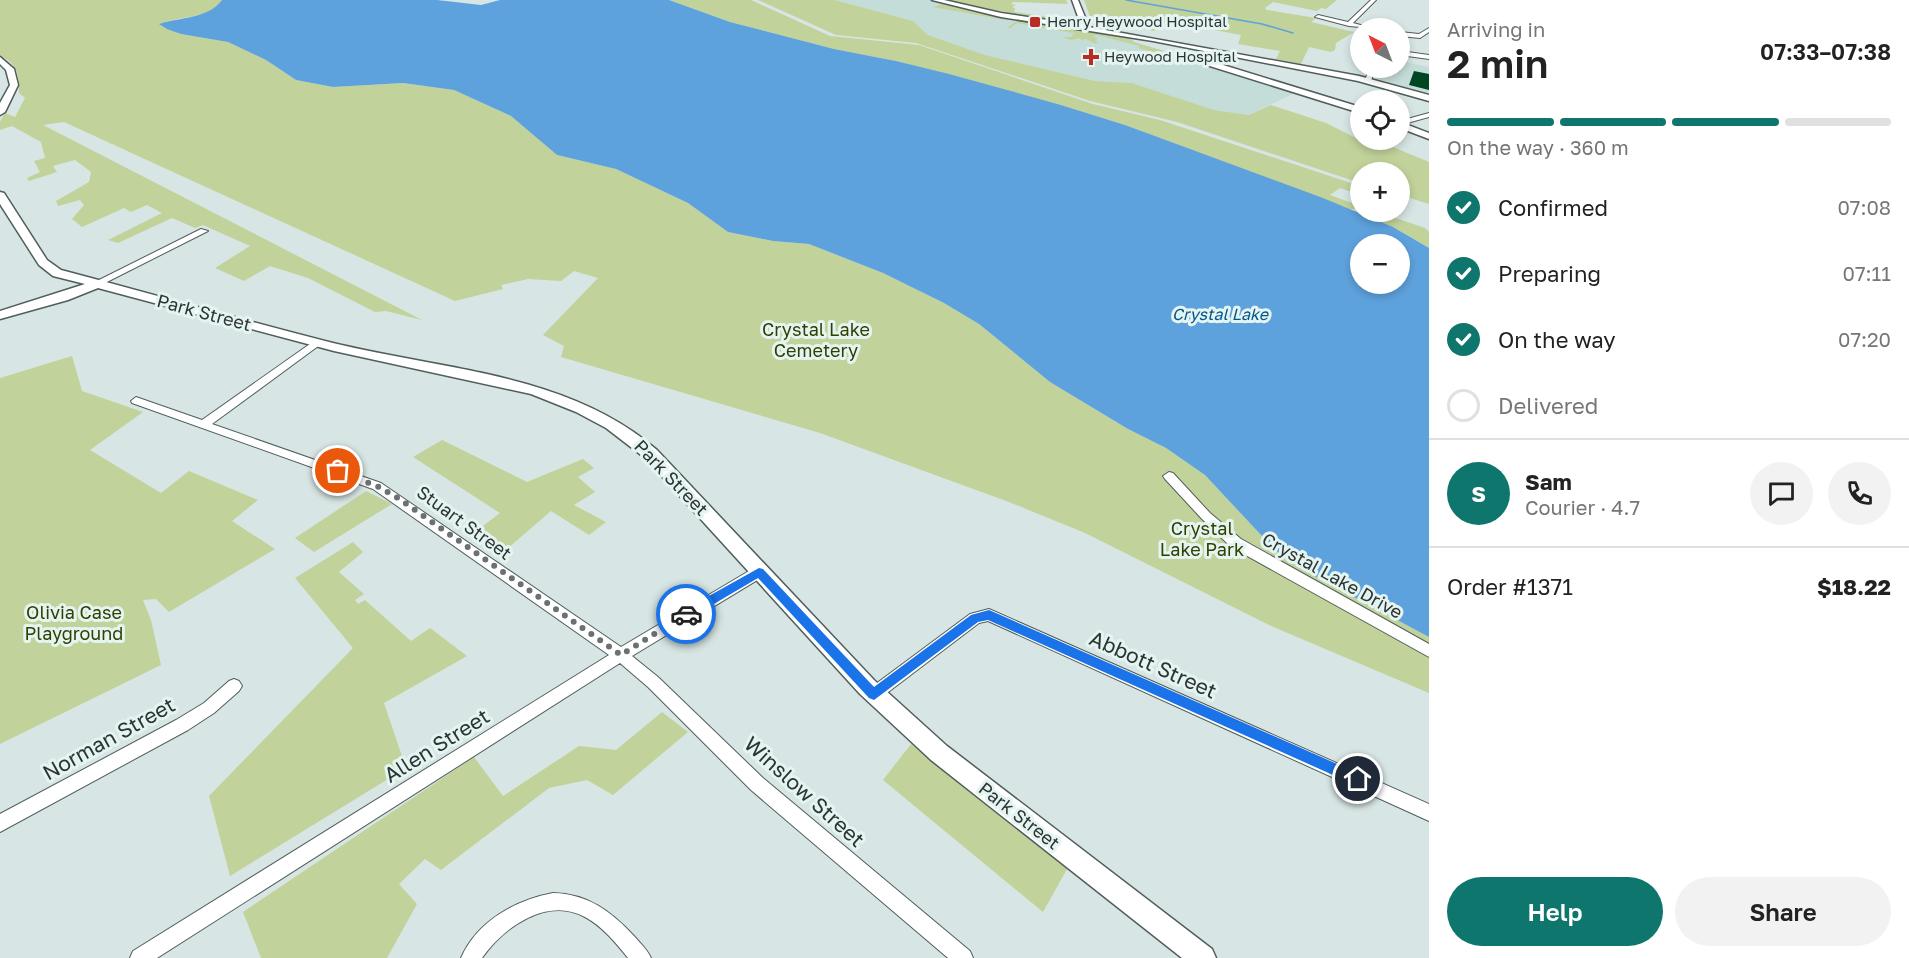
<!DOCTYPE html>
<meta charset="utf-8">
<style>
:root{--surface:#fff;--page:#f2f2f2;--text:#222;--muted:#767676;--line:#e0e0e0;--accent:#0f766e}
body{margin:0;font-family:"Golos Text",sans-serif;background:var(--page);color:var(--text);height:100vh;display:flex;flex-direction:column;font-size:22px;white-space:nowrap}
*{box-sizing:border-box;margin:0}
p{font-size:20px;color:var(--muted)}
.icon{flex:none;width:33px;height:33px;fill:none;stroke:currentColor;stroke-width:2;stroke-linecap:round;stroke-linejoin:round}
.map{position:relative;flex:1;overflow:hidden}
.panel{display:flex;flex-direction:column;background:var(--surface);width:480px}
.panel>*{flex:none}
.needle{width:39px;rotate:318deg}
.tools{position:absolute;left:1350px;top:18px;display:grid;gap:12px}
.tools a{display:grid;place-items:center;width:60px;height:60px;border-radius:50%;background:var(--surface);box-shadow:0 3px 9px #0003;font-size:30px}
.pin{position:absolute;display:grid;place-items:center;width:51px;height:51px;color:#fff;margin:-26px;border:3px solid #fff;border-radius:50%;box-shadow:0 2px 6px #0007}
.courier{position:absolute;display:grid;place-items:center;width:60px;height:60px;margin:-30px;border:4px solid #1a73e8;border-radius:50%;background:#fff;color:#222;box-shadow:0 2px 8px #0007}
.overview em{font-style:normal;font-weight:600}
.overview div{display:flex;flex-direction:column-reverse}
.overview{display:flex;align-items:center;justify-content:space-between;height:102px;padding:0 18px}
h1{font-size:39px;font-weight:600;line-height:45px}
.bar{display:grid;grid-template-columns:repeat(4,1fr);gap:9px 6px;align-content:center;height:72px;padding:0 18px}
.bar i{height:8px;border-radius:4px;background:var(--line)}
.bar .current{background:var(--accent)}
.bar p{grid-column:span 4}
.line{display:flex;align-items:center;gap:15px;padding:0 18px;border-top:2px solid var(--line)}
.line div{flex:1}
.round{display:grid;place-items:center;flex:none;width:63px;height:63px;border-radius:32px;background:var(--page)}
ol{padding:0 18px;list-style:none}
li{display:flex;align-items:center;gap:18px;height:66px}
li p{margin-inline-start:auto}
li .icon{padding:6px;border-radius:50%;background:var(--accent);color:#fff;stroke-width:4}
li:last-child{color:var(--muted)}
li i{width:33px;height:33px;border:3px solid var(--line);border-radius:50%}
.cta{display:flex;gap:12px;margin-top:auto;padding:12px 18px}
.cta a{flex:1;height:69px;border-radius:36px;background:var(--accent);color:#fff;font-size:24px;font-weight:600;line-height:69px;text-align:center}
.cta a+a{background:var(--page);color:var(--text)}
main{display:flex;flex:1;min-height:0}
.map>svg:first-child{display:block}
.built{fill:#c5ddd9}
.green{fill:#c1d29a}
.water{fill:#5ea2dd;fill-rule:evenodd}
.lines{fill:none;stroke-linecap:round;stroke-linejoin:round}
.stream{stroke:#5ea2dd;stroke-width:1.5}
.building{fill:#004622}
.street-casing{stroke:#505d5b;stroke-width:2}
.secondary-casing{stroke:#505d5b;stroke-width:3}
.street{fill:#fff;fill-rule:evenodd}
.secondary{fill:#fff;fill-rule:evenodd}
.route{fill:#1a73e8}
.done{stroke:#697271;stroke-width:6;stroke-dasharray:0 10.8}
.poi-dot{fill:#b92b23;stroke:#e4f4f1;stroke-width:2}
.labels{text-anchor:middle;stroke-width:6;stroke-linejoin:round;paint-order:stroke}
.far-poi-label{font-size:15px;fill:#2e3433;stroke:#e4f4f1;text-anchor:start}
.far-water-label{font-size:16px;font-style:italic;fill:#03568d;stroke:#e4f4f1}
.street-label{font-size:18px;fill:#2e3433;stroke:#e4f4f1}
.park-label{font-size:18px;fill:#323f00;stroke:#e4f4f1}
.near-street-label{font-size:21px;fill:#2e3433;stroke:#e4f4f1}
</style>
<main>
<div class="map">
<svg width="1429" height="958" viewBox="0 0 1429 958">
<rect width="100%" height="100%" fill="#d7e6e4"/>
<!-- built -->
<path class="built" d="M835,0h94l90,20 91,15 189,56 -50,24 -35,-5 -82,-27 -37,-2 -110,-26 -57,-20 -15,-14z
M1400,61l29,6v25l-4,2 -52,-17 3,-9h24z"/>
<!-- green -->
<path class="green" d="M0,0h222c-14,20 -42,15 -62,24l21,10 47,8 38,18 30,20 37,7 70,-4 51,7 57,26 46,39 59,14 72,34 40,29 45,9 36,3 74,29 61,30 35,21 71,58 78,47 38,19 39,27 70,75 32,22 122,65v56l-160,-68 -184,-92 -76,-31 -189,-69 -259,-76 3,-11 -21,-11 55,-57 -24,-7 -13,10 -33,-2 -27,6 2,4 -48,12 -391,-179 -21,3 379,195 -36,-9 -11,1 -67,-34 -38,-12 -26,15 -29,-13 35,-22 -47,-21 -8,3 -23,-10 -54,25 -10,-3 54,-27 -15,-8 -16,7 -7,-4 -42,19 -10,-8 12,-14 -4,-5 -22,6 -2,-5 33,-19 2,-10 -16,-12 -22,6 4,6 -28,9 -2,-3 13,-6 -6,-11 11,-3 -4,-16 -29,-16 -12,4v-8l5,-9 10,4 10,-19 -6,-5c0,-17 -1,-30 -19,-37z
M669,0h82l79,36 89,9 174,59 67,16 200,66v9l-20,-7 -10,7 30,11v3h-11l-224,-84 -64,-20 -165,-44 -62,-12 -104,-27z
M758,0h77l78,21 15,14 57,20 110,26 37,2 82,27 35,5 22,-10 55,18 34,17 33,7 36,15v42l-29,-9v-23h-40v11l-183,-61 -87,-21 -174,-58 -80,-8z
M945,0h121l2,4 -55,-2 -2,2 5,1 -4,2 3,1 -1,4 42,6 -3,4z
M1084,0h253l-11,9 -5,-1 -4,3 -44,-9 -8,6 2,2 49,8 -5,4 43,10 -18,11 -1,7 -4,2 -22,-5 -8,17 -25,-5 4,-8 -42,-7 3,-9 -74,-14 -13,10 -32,-6 -7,6 -21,-3z
M943,4l65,14 -2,2 -73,-13z
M1018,20l33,5 1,2v-2l77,12 5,5 33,10 -4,2 2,-2 -3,-1 -5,2 -19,-5 2,-2 -43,-11 -5,1 6,2 -3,3 3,1 -2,2 -10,-5 -6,1 1,-2 -10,2 -9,-3h9l5,-6 -3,2 -56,-10 -7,5h-3z
M1363,212h15l47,16 4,4v16l-36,-21 -31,-12z
M72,356l10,35 61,21 -53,38 71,43 28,-22 69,29 -26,21 43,28 -106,63 -13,-13 -13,1 8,20 10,45 -161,79v-366z
M442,440l85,42 56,-23 11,9 -16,9 17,15 -21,13 32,17 -17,13 -38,-24 -51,44 -29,-20 29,-22 -87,-56z
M366,491l26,13 -78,48 -19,-14z
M353,542l10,10 -24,20 25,22 -9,6 3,4 7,-4 46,41 19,-13 37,28 -83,47 22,65 -176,108 -21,-80 144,-148 -58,-70z
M662,712l26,20 -75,63 -26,-15 -38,8 -108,82 -16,-11 -26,25 18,20 -30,54h-126l-18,-46 231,-155 29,39 76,-50 37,4z
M911,744l156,125 -24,43 -160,-132z"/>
<!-- water -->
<path class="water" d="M222,0h215l44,5 19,-5h169l61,22 104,27 62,12 53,13 112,31 64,20 198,73 70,29 36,21v389l-122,-65 -32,-22 -70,-75 -39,-27 -38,-19 -78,-47 -71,-58 -35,-21 -61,-30 -74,-29 -36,-3 -45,-9 -40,-29 -72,-34 -59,-14 -46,-39 -57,-26 -51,-7 -70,4 -37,-7 -30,-20 -38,-18 -47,-8 -14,-5 -8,-5c21,-7 49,-5 63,-24zM1360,244h40v40h-40z"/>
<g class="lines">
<!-- stream -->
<path class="stream" d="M1126,0l136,24 31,9"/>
</g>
<!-- building -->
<path class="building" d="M1414,71l15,3v16l-20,-5z"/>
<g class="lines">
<!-- street casing -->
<g class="street-casing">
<path id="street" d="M1371,0h5l-23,23 19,5 -23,-2 -34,-9 3,-2 30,7z
M1429,28v4l-9,6 -20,-2v-4l19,2z
M1400,51l29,4v4l-29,-4z
M1369,68h6l-4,13 -3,2 -3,-2z
M1429,113v4l-29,8v-4z
M201,229l7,2 -111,56 -3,1 -5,-3z
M317,339l5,3 -1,2 -109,80 169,59 240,164 133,-79 5,-1 5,1 2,4 -2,4 -132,80 26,21 105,101 207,173 3,7h-25l-197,-168 -103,-103 -28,-24 -463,295h-27l3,-7 476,-296 -236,-166 -241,-86 -1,-2 5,-4 66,23z
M1169,472l4,1 37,40 31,26 188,105v13l-198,-110 -29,-28 -37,-40 -2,-3z
M989,609l440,195v17l-441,-200 -9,2 -100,76 -5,2 -5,-2 -3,-5 3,-5 101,-75z
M234,679l5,2 3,5 -3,5 -25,22 -26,17 -188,102v-18l176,-94 28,-17 25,-22z
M553,893c35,1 58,18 81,43 6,7 13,13 17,22h-23c-12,-15 -26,-32 -43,-41 -38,-21 -81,10 -103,41h-21c16,-37 55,-58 92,-65z"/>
</g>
<!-- secondary casing -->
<g class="secondary-casing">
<path id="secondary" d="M932,0h12l57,13 80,12 -9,-25h6l11,27 270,49 70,19v6l-71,-20 -205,-40 -152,-24z
M1184,53l176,54v6l-179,-56 -1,-2z
M0,57l14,12 4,16 -13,27 -5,3v-12l10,-18 -4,-15 -6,-6z
M1400,122l29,11v6l-29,-11z
M0,192l4,1 43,67 14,10c91,24 181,50 272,73 110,27 235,30 324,107l217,230 73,66 265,203 4,9h-34l-251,-198 -71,-66 -215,-236 -39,-30 -30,-16 -45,-18 -197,-43 -236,-63 -30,12 -68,19v-8l85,-27 -32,-8 -14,-11 -39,-61z"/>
</g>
<!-- street -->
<use href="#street" class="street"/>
<!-- secondary -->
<use href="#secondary" class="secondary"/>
</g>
<!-- route -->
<path class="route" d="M759,568l4,1 111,118 97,-72 18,-5 373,165 2,4 -2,5 -4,2 -5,-2 -365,-164 -10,2 -104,78 -5,-2 -111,-120 -68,40h-8v-7z"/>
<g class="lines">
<!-- done -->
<path class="done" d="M338,471l39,15 21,12 223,157 65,-41"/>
</g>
<!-- markers -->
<g class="poi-dot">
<rect x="1029" y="16" width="12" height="12" rx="3"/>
<path d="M1088 48h6v6h6v6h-6v6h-6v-6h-6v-6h6z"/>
</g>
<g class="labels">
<!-- far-poi labels -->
<g class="far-poi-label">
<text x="1047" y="27">Henry Heywood Hospital</text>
<text x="1104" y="62">Heywood Hospital</text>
</g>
<!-- far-water labels -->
<g class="far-water-label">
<text x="1220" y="320">Crystal Lake</text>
</g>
<!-- street labels -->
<g class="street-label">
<text transform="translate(204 313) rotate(15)" y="6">Park Street</text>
<text transform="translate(671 478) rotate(46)" y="6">Park Street</text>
<text transform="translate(464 523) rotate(36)" y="6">Stuart Street</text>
<text transform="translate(1332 576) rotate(29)" y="6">Crystal Lake Drive</text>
<text transform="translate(1019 816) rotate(38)" y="6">Park Street</text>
</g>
<!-- park labels -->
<g class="park-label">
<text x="816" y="336">Crystal Lake<tspan x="816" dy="21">Cemetery</tspan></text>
<text x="1202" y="535">Crystal<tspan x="1202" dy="21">Lake Park</tspan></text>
<text x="74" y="619">Olivia Case<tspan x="74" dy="21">Playground</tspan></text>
</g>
<!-- near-street labels -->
<g class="near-street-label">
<text transform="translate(1153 665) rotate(24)" y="7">Abbott Street</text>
<text transform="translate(109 739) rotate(-29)" y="7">Norman Street</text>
<text transform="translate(437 746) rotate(-32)" y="7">Allen Street</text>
<text transform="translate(804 792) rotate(42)" y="7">Winslow Street</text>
</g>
</g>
</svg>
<div class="tools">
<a><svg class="needle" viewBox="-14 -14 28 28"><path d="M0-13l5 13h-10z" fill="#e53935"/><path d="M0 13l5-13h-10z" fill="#767676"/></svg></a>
<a><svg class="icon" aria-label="locate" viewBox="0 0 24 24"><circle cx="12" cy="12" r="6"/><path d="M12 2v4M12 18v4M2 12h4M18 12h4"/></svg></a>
<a>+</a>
<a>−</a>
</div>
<div class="pin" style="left:338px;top:471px;background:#ea580c"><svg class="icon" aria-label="bag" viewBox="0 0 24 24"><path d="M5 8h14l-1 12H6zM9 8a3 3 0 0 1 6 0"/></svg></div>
<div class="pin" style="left:1358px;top:779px;background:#1f2937"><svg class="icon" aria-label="home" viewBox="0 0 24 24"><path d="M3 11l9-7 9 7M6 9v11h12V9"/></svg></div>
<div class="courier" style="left:686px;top:614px"><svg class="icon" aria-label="car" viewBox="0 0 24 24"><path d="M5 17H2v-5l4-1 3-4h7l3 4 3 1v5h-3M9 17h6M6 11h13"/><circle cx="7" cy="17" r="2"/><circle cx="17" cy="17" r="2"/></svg></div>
</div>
<section class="panel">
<div class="overview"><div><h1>2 min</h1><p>Arriving in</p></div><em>07:33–07:38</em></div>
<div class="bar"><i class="current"></i><i class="current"></i><i class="current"></i><i></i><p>On the way · 360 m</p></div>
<ol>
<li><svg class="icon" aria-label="check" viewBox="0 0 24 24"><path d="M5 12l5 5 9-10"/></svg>Confirmed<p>07:08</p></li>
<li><svg class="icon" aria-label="check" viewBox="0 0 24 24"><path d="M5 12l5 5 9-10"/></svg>Preparing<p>07:11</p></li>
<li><svg class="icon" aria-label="check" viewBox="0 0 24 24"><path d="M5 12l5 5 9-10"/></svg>On the way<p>07:20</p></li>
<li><i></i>Delivered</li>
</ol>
<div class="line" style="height:108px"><b class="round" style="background:var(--accent);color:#fff">S</b><div><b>Sam</b><p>Courier · 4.7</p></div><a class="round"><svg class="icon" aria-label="chat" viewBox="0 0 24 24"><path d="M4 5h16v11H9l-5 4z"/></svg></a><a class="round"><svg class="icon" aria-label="phone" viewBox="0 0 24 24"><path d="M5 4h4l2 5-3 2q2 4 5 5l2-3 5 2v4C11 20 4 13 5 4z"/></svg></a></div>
<div class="line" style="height:78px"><div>Order #1371</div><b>$18.22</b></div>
<div class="cta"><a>Help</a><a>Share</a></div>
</section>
</main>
